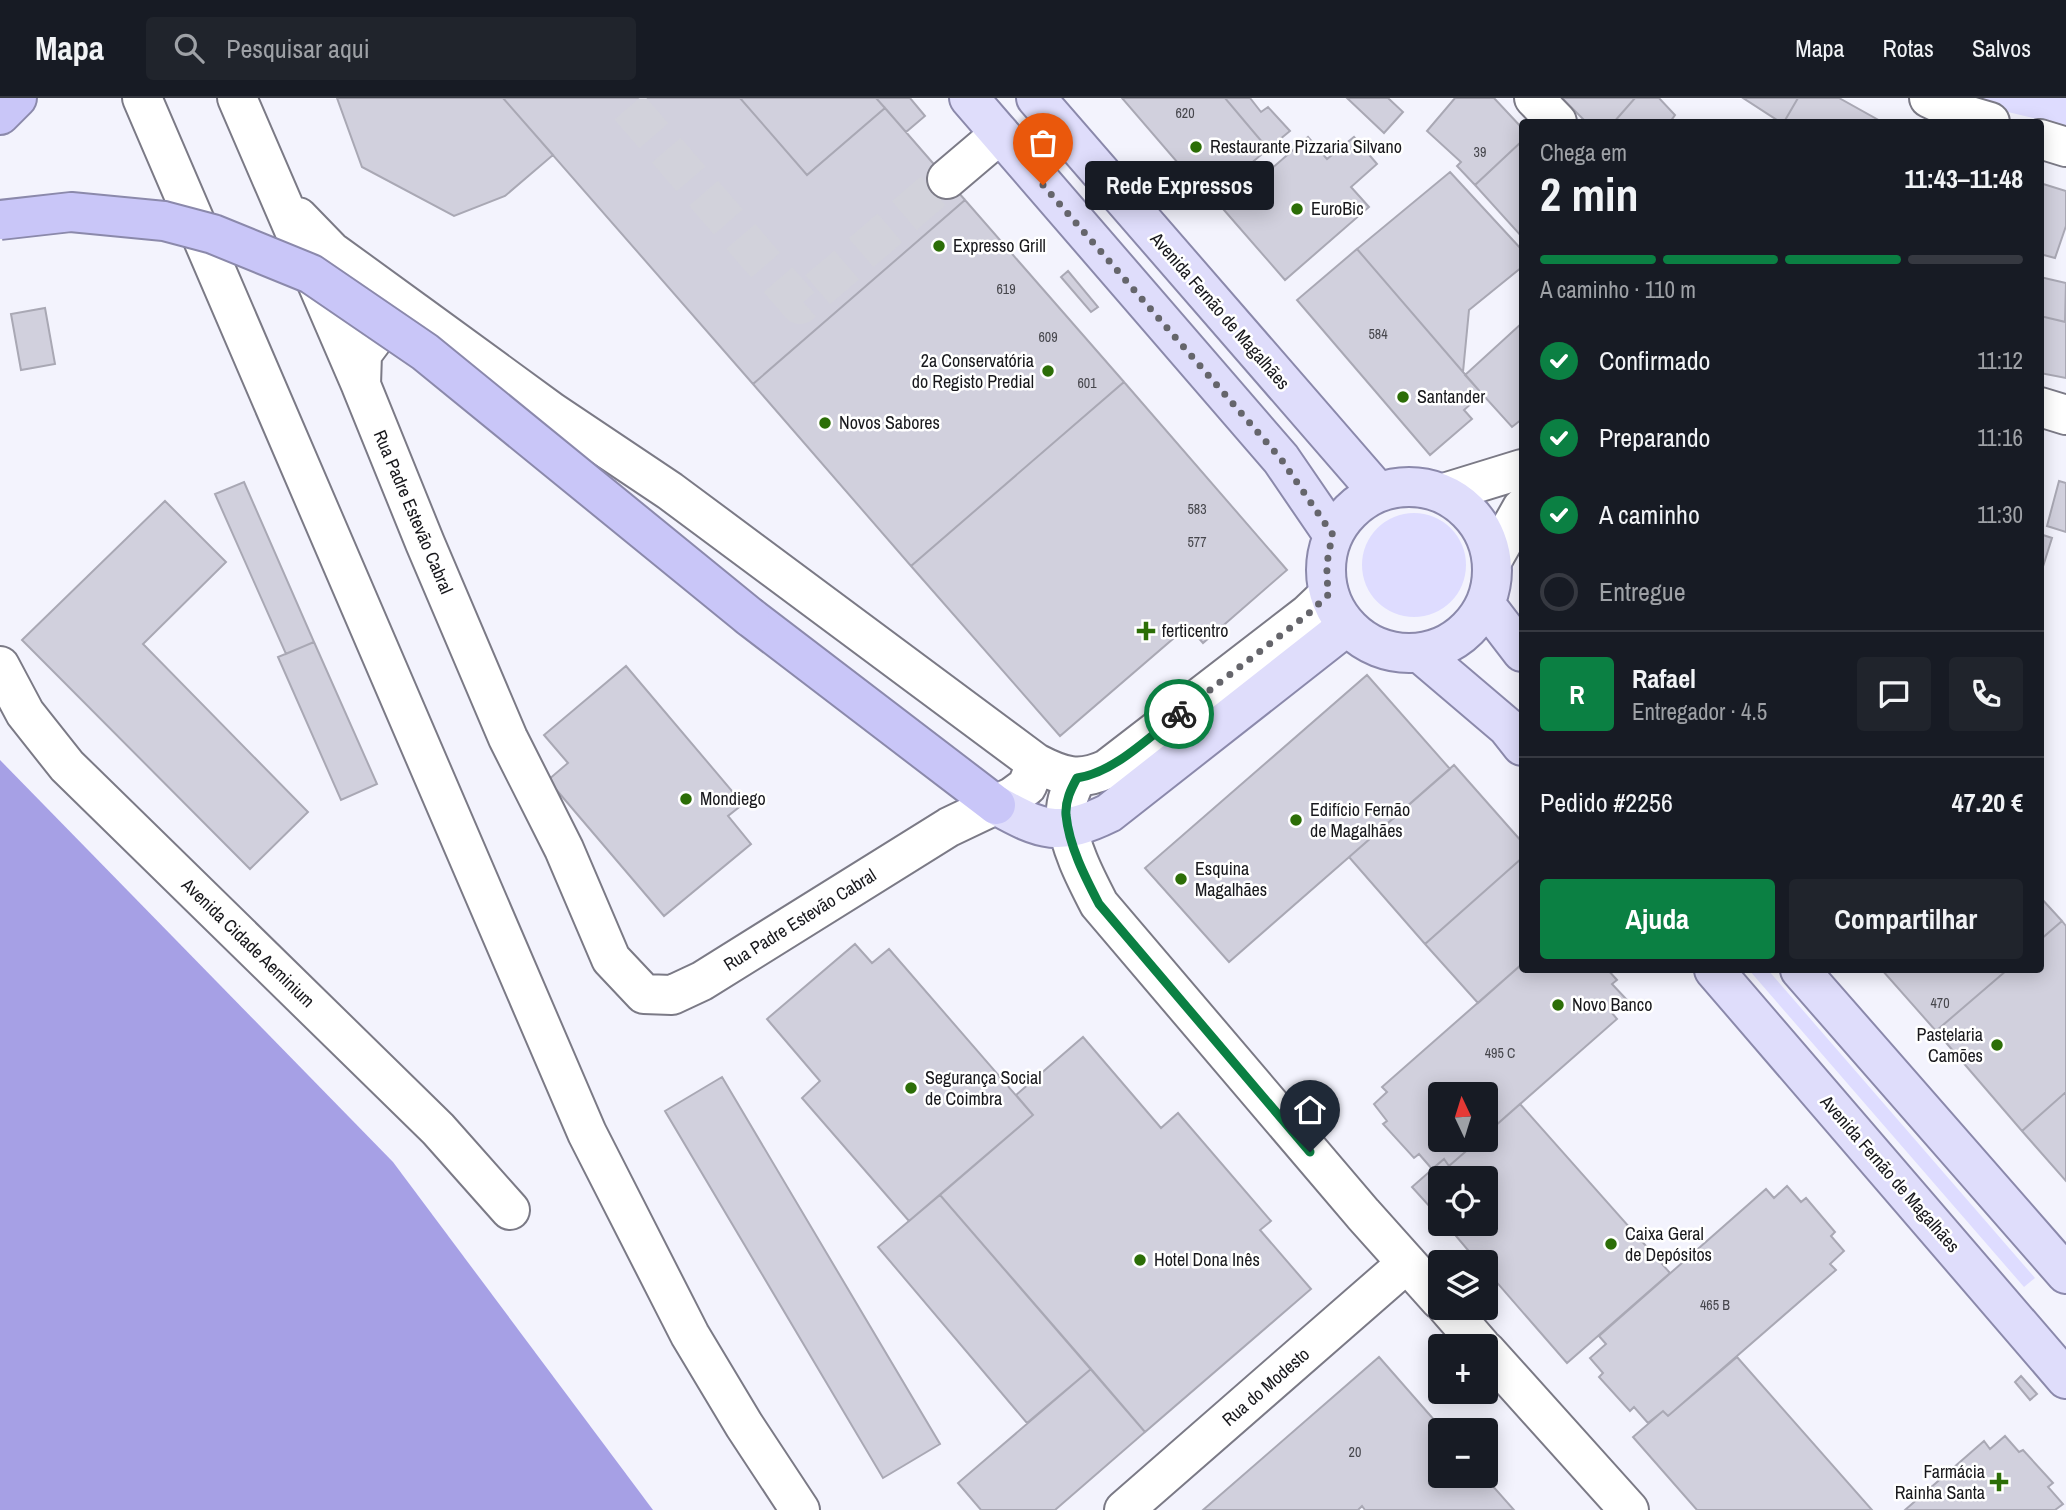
<!DOCTYPE html>
<html lang="pt">
<meta charset="utf-8">
<style>
:root{--surface:#171b24;--page:#20242c;--text:#f1f3f6;--muted:#9ea1a6;--line:#363941;--accent:#0b8043}
body{margin:0;font-family:"Archivo Narrow",sans-serif;background:var(--page);color:var(--text);height:100vh;display:flex;flex-direction:column;font-size:26px;white-space:nowrap}
*{box-sizing:border-box;margin:0}
p{font-size:23px;color:var(--muted)}
.icon{flex:none;width:38px;height:38px;fill:none;stroke:currentColor;stroke-width:2;stroke-linecap:round;stroke-linejoin:round}
.map{position:relative;flex:1;overflow:hidden}
.side{position:absolute;left:1519px;top:21px;width:525px;height:854px;display:flex;flex-direction:column;background:var(--surface);border-radius:7px;box-shadow:0 4px 18px #0003}
.side>*{flex:none}
.needle{width:46px;rotate:356deg}
.buttons{position:absolute;left:1428px;top:984px;display:grid;gap:14px}
.buttons a{display:grid;place-items:center;width:70px;height:70px;border-radius:7px;background:var(--surface);box-shadow:0 4px 18px #0003;font-size:35px}
.pin{position:absolute;display:grid;place-items:center;width:60px;height:60px;color:#fff;margin:-72px -30px;border-radius:50% 50% 50% 0;rotate:-45deg;box-shadow:0 0 7px #0007}
.pin .icon{rotate:45deg}
.courier{position:absolute;display:grid;place-items:center;width:70px;height:70px;margin:-35px;border:5px solid #0b8043;border-radius:50%;background:#fff;color:#222;box-shadow:0 2px 9px #0007}
.bubble{position:absolute;height:49px;border-radius:7px;background:var(--surface);box-shadow:0 4px 18px #0003;font-size:23px;font-weight:700;line-height:49px;text-align:center}
.head em{font-style:normal;font-weight:700}
.head div{display:flex;flex-direction:column-reverse}
.head{display:flex;align-items:center;justify-content:space-between;height:119px;padding:0 21px}
h1{font-size:46px;font-weight:700;line-height:52px}
.bar{display:grid;grid-template-columns:repeat(4,1fr);gap:10px 7px;align-content:center;height:84px;padding:0 21px}
.bar i{height:9px;border-radius:5px;background:var(--line)}
.bar .current{background:var(--accent)}
.bar p{grid-column:span 4}
.line{display:flex;align-items:center;gap:18px;padding:0 21px;border-top:2px solid var(--line)}
.line div{flex:1}
.round{display:grid;place-items:center;flex:none;width:74px;height:74px;border-radius:7px;background:var(--page)}
ol{padding:0 21px;list-style:none}
li{display:flex;align-items:center;gap:21px;height:77px}
li p{margin-inline-start:auto}
li .icon{padding:7px;border-radius:50%;background:var(--accent);color:#fff;stroke-width:4}
li:last-child{color:var(--muted)}
li i{width:38px;height:38px;border:4px solid var(--line);border-radius:50%}
.action{display:flex;gap:14px;margin-top:auto;padding:14px 21px}
.action a{flex:1;height:80px;border-radius:7px;background:var(--accent);color:#fff;font-size:28px;font-weight:700;line-height:80px;text-align:center}
.action a+a{background:var(--page);color:var(--text)}
header{display:flex;align-items:center;gap:42px;box-sizing:border-box;height:98px;padding:0 35px;background:var(--surface);border-bottom:2px solid var(--line)}
header strong{font-size:33px}
nav{display:flex;gap:38px;margin-inline-start:auto;font-size:24px}
.search{width:490px;height:63px;background:var(--page);display:flex;align-items:center;gap:18px;box-sizing:border-box;padding:0 24px;border-radius:7px;color:var(--muted);font-size:26px}
.map>svg:first-child{display:block}
.green{fill:#dedcff}
.water{fill:#a6a0e5}
.building{fill:#d1d0dd;stroke:#a9a8b4;stroke-width:2}
.lines{fill:none;stroke-linecap:round;stroke-linejoin:round}
.minor-tunnel{stroke:#d2d2db;stroke-width:38;stroke-dasharray:38 19;stroke-linecap:butt}
.minor-casing{stroke:#7b7a86;stroke-width:42}
.major-casing{stroke:#8b89ab;stroke-width:42}
.highway-casing{stroke:#8b89ab;stroke-width:42}
.minor{stroke:#fff;stroke-width:38}
.major{stroke:#dfddfb;stroke-width:38}
.highway{stroke:#c9c6f8;stroke-width:38}
.highway-bridge-casing{stroke:#8b89ab;stroke-width:42;stroke-linecap:butt}
.highway-bridge{stroke:#c9c6f8;stroke-width:38}
.done{stroke:#65656b;stroke-width:7;stroke-dasharray:0 12.6}
.route{stroke:#0b8043;stroke-width:9}
.poi-dot{fill:#2c6e07;stroke:#fff;stroke-width:2.5}
.labels{text-anchor:middle;stroke-width:5;stroke-linejoin:round;paint-order:stroke}
.number-label{font-size:14px;fill:#46464c}
.poi-label{font-size:18px;fill:#18181c;stroke:#fff;text-anchor:start}
.street-label{font-size:18px;fill:#18181c;stroke:#fff}
</style>
<header>
<strong>Mapa</strong>
<div class="search"><svg class="icon" aria-label="search" viewBox="0 0 24 24"><circle cx="10" cy="10" r="6"/><path d="M15 15l6 6"/></svg>Pesquisar aqui</div>
<nav><a>Mapa</a><a>Rotas</a><a>Salvos</a></nav>
</header>
<div class="map">
<svg width="2066" height="1412" viewBox="0 0 2066 1412">
<rect width="100%" height="100%" fill="#f3f3fd"/>
<!-- green -->
<path class="green" d="M1978,0h88v28l-58,-14z
M1362 467a52 52 0 1 1 104 0a52 52 0 1 1-104 0Z
M1749,872h19l267,308 -11,9z"/>
<!-- water -->
<path class="water" d="M0,662l393,402 260,348h-653z"/>
<!-- building -->
<path class="building" d="M337,0h166l50,57 -48,41 -51,20 -92,-49z
M503,0h237l67,77 78,-67 80,92 -212,184z
M740,0h136l9,10 -78,67z
M876,0h34l15,18 -19,16z
M1122,0h103l43,51 -59,50z
M1225,0h25l11,14 7,-5 22,24 -22,18z
M1347,0h41l15,14 -19,21z
M1455,0h39l28,30v13l-47,44 -18,-19 4,-4 -34,-31z
M1562,0h73l-21,24h-28z
M1635,0h24l16,17 -5,7h-56z
M1743,0h55l-14,24h-4z
M1798,0h41l43,24h-98z
M1308,39l19,22 27,-22 23,27 -26,23 18,20 -84,73 -61,-70z
M1522,43v96l-47,-52z
M1450,74l72,78v17l-53,43 -6,62 -106,-123z
M2040,85l26,8v35l-11,32 -15,-4z
M965,102l159,182 -213,184 -158,-182z
M1357,151l125,145 -18,16 8,9 -42,36 -133,-155z
M1068,173l30,36 -7,5 -30,-35z
M2040,179l26,6 -1,39 -25,-6z
M45,210l10,56 -34,6 -10,-56z
M2040,218l26,6v56l-26,-5z
M1522,225v96l-10,8 -47,-52z
M1124,284l163,188 -84,73 -15,-17 -128,110 -149,-170z
M2059,383l7,2v49l-19,-6z
M244,384l70,160 -28,12 -71,-160z
M165,403l61,61 -83,82 165,168 -58,57 -228,-229z
M2040,436l12,4 -12,38z
M314,544l63,142 -36,16 -63,-143z
M626,568l117,138 -15,12 23,28 -87,72 -116,-136 20,-17 -24,-28z
M1367,577l83,94 -221,193 -84,-94z
M1454,667l68,77v16l-97,86 -76,-87z
M1522,760v106l-44,39 -53,-59z
M2040,799l22,24 -22,19z
M2062,823l4,5v166l-44,39 -86,-100 71,-61h33v-30z
M855,846l17,19 17,-14 144,166 -124,106 -107,-123 18,-17 -53,-62z
M1522,866v6h86l9,10 -5,4 15,16 -15,13 5,6 -131,115v-40h-46v45h40l-31,27 -5,-7 -12,10 -13,-15 -5,4 -31,-34 4,-3 -13,-17 13,-12 -5,-5z
M1882,872h125l-71,61z
M1083,939l78,91 17,-15 93,108 -11,9 51,59 -166,143 -205,-237 93,-80 -17,-20z
M722,979l218,367 -57,34 -218,-367z
M2066,994v89l-44,-50z
M1520,1006l150,169 -103,90 -81,-93v-8h-8l-33,-39h41v-45h-46v40l-28,-31 32,-28 5,7 31,-27h6v-5z
M1787,1088l14,16 5,-4 29,34 -4,4 13,15 -14,13 6,6 -168,146 -5,-5 -15,12 -14,-16 -4,4 -31,-34 4,-4 -13,-15 16,-14 -7,-8 167,-147 8,9z
M940,1097l151,174 -64,54 -149,-176z
M1379,1259l64,73h-3v45h43l31,35h-149l-3,-4 -4,4h-155z
M1737,1259l135,153h-175l-64,-73 30,-26 5,5z
M1091,1271l54,63 -90,78h-74l-23,-27z
M2021,1278l16,18 -7,6 -15,-18z
M2005,1338l14,16 4,-2 30,33 -5,4 15,17 -8,6h-150l79,-69 6,8z"/>
<g class="lines">
<!-- minor-tunnel -->
<path class="minor-tunnel" d="M629,9l171,198 147,-126"/>
<!-- minor casing -->
<g class="minor-casing">
<path id="minor" d="M142,0l445,1035 103,202 54,90 56,85
M237,0l124,287
M1534,0l23,24
M1929,0l34,16 27,8
M2040,41l26,8
M947,81l53,-45
M298,119l33,34 84,61
M2040,309l26,8
M1444,395l78,-24
M1493,461l29,-51
M0,568l25,47 42,53 371,363 72,81
M1036,665l-9,23 -15,11 -63,30 -247,154 -30,14 -28,-1 -33,-35 -47,-110 -56,-111 -83,-195 -64,-158 1,-31 24,-32 29,-10 137,100 118,79 366,272c27,14 43,19 71,6l201,-155 21,-20
M1077,680c-6,11 -12,23 -11,37 3,31 19,62 33,89l264,310 77,86
M1447,1209l34,39
M1486,1253l143,159
M1124,1412l283,-247"/>
</g>
<!-- major casing -->
<g class="major-casing">
<path id="major" d="M969,0l312,361 52,76
M1036,0l342,394
M1326 472a83 83 0 1 1 166 0a83 83 0 1 1-166 0Z
M1486,507l36,47
M1420,555l87,74 15,19
M996,707c46,26 64,32 113,8l238,-187
M1714,872l352,409
M1800,872l266,304"/>
</g>
<!-- highway casing -->
<g class="highway-casing">
<path id="highway" d="M0,17l17,-17
M750,519l246,188"/>
</g>
<!-- minor -->
<use href="#minor" class="minor"/>
<!-- major -->
<use href="#major" class="major"/>
<!-- highway -->
<use href="#highway" class="highway"/>
<!-- highway-bridge casing -->
<g class="highway-bridge-casing">
<path id="highway-bridge" d="M0,122l71,-8 93,9 49,13 98,40 114,78 325,265"/>
</g>
<!-- highway-bridge -->
<use href="#highway-bridge" class="highway-bridge"/>
</g>
<g class="lines">
<!-- done -->
<path class="done" d="M1043,87l238,274 52,76c-6,21 -8,37 -4,59l-21,20 -129,100"/>
<!-- route -->
<path class="route" d="M1179,616c-29,22 -65,59 -102,64 -6,11 -12,23 -11,37 3,31 19,62 33,89l211,248"/>
</g>
<!-- markers -->
<g class="poi-dot">
<circle cx="1196" cy="49" r="7"/>
<circle cx="1297" cy="111" r="7"/>
<circle cx="939" cy="148" r="7"/>
<circle cx="1048" cy="273" r="7"/>
<circle cx="1403" cy="299" r="7"/>
<circle cx="825" cy="325" r="7"/>
<path d="M1142.5 522.5h7v7h7v7h-7v7h-7v-7h-7v-7h7z"/>
<circle cx="686" cy="701" r="7"/>
<circle cx="1296" cy="722" r="7"/>
<circle cx="1181" cy="781" r="7"/>
<circle cx="1558" cy="907" r="7"/>
<circle cx="1997" cy="947" r="7"/>
<circle cx="911" cy="990" r="7"/>
<circle cx="1611" cy="1146" r="7"/>
<circle cx="1140" cy="1162" r="7"/>
<path d="M1995.5 1373.5h7v7h7v7h-7v7h-7v-7h-7v-7h7z"/>
</g>
<g class="labels">
<!-- number labels -->
<g class="number-label">
<text x="1185" y="20">620</text>
<text x="1480" y="59">39</text>
<text x="1006" y="196">619</text>
<text x="1378" y="241">584</text>
<text x="1048" y="244">609</text>
<text x="1087" y="290">601</text>
<text x="1197" y="416">583</text>
<text x="1197" y="449">577</text>
<text x="1940" y="910">470</text>
<text x="1500" y="960">495 C</text>
<text x="1715" y="1212">465 B</text>
<text x="1355" y="1359">20</text>
</g>
<!-- poi labels -->
<g class="poi-label">
<text x="1210" y="55">Restaurante Pizzaria Silvano</text>
<text x="1311" y="117">EuroBic</text>
<text x="953" y="154">Expresso Grill</text>
<text x="1034" y="269" text-anchor="end">2a Conservatória<tspan x="1034" dy="21">do Registo Predial</tspan></text>
<text x="1417" y="305">Santander</text>
<text x="839" y="331">Novos Sabores</text>
<text x="1162" y="539">ferticentro</text>
<text x="700" y="707">Mondiego</text>
<text x="1310" y="718">Edifício Fernão<tspan x="1310" dy="21">de Magalhães</tspan></text>
<text x="1195" y="777">Esquina<tspan x="1195" dy="21">Magalhães</tspan></text>
<text x="1572" y="913">Novo Banco</text>
<text x="1983" y="943" text-anchor="end">Pastelaria<tspan x="1983" dy="21">Camões</tspan></text>
<text x="925" y="986">Segurança Social<tspan x="925" dy="21">de Coimbra</tspan></text>
<text x="1625" y="1142">Caixa Geral<tspan x="1625" dy="21">de Depósitos</tspan></text>
<text x="1154" y="1168">Hotel Dona Inês</text>
<text x="1985" y="1380" text-anchor="end">Farmácia<tspan x="1985" dy="21">Rainha Santa</tspan></text>
</g>
<!-- street labels -->
<g class="street-label">
<text transform="translate(1220 213) rotate(49)" y="6">Avenida Fernão de Magalhães</text>
<text transform="translate(413 414) rotate(67)" y="6">Rua Padre Estevão Cabral</text>
<text transform="translate(800 822) rotate(-32)" y="6">Rua Padre Estevão Cabral</text>
<text transform="translate(248 845) rotate(44)" y="6">Avenida Cidade Aeminium</text>
<text transform="translate(1890 1076) rotate(49)" y="6">Avenida Fernão de Magalhães</text>
<text transform="translate(1266 1289) rotate(-41)" y="6">Rua do Modesto</text>
</g>
</g>
</svg>
<div class="buttons">
<a><svg class="needle" viewBox="-14 -14 28 28"><path d="M0-13l5 13h-10z" fill="#e53935"/><path d="M0 13l5-13h-10z" fill="#9ea1a6"/></svg></a>
<a><svg class="icon" aria-label="locate" viewBox="0 0 24 24"><circle cx="12" cy="12" r="6"/><path d="M12 2v4M12 18v4M2 12h4M18 12h4"/></svg></a>
<a><svg class="icon" aria-label="layers" viewBox="0 0 24 24"><path d="M12 4l9 5-9 5-9-5zM3 14l9 5 9-5"/></svg></a>
<a>+</a>
<a>−</a>
</div>
<div class="pin" style="left:1043px;top:87px;background:#ea580c"><svg class="icon" aria-label="bag" viewBox="0 0 24 24"><path d="M5 8h14l-1 12H6zM9 8a3 3 0 0 1 6 0"/></svg></div>
<div class="pin" style="left:1310px;top:1054px;background:#1f2937"><svg class="icon" aria-label="home" viewBox="0 0 24 24"><path d="M3 11l9-7 9 7M6 9v11h12V9"/></svg></div>
<div class="courier" style="left:1179px;top:616px"><svg class="icon" aria-label="bike" viewBox="0 0 24 24"><circle cx="6" cy="16" r="4"/><circle cx="18" cy="16" r="4"/><path d="M6 16l4-8h5l3 8M10 8l3 8H6M13 5h3"/></svg></div>
<div class="bubble" style="left:1085px;top:63px;width:189px">Rede Expressos</div>
<section class="side">
<div class="head"><div><h1>2 min</h1><p>Chega em</p></div><em>11:43–11:48</em></div>
<div class="bar"><i class="current"></i><i class="current"></i><i class="current"></i><i></i><p>A caminho · 110 m</p></div>
<ol>
<li><svg class="icon" aria-label="check" viewBox="0 0 24 24"><path d="M5 12l5 5 9-10"/></svg>Confirmado<p>11:12</p></li>
<li><svg class="icon" aria-label="check" viewBox="0 0 24 24"><path d="M5 12l5 5 9-10"/></svg>Preparando<p>11:16</p></li>
<li><svg class="icon" aria-label="check" viewBox="0 0 24 24"><path d="M5 12l5 5 9-10"/></svg>A caminho<p>11:30</p></li>
<li><i></i>Entregue</li>
</ol>
<div class="line" style="height:126px"><b class="round" style="background:var(--accent);color:#fff">R</b><div><b>Rafael</b><p>Entregador · 4.5</p></div><a class="round"><svg class="icon" aria-label="chat" viewBox="0 0 24 24"><path d="M4 5h16v11H9l-5 4z"/></svg></a><a class="round"><svg class="icon" aria-label="phone" viewBox="0 0 24 24"><path d="M5 4h4l2 5-3 2q2 4 5 5l2-3 5 2v4C11 20 4 13 5 4z"/></svg></a></div>
<div class="line" style="height:91px"><div>Pedido #2256</div><b>47.20 €</b></div>
<div class="action"><a>Ajuda</a><a>Compartilhar</a></div>
</section>
</div>
